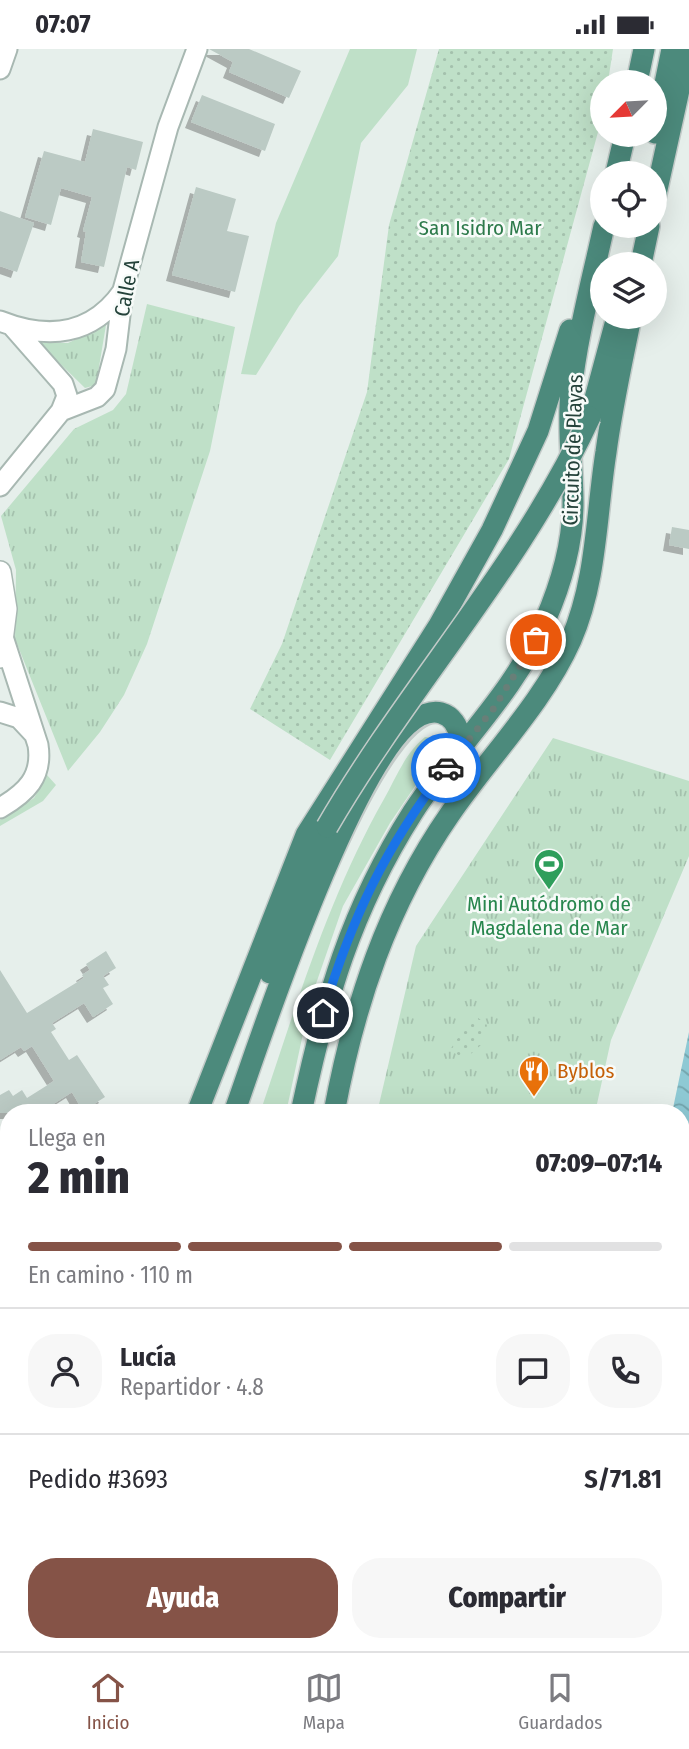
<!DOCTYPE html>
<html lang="es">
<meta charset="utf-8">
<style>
:root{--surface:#fff;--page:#f7f7f7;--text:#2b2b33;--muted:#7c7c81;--line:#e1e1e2;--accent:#855347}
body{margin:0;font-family:"Fira Sans Condensed",sans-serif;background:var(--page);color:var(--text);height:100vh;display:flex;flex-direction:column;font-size:26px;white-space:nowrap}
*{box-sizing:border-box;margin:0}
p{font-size:23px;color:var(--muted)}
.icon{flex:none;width:38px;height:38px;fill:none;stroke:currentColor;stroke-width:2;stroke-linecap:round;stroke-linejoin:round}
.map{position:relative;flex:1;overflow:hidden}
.sheet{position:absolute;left:0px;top:1055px;width:690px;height:548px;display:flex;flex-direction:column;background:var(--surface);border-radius:28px 28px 0 0;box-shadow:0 7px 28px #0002}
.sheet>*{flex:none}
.needle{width:46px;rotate:246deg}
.controls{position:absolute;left:590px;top:21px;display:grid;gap:14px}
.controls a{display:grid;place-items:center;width:77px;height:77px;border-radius:50%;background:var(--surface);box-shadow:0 7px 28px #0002;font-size:35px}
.pin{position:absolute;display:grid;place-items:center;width:60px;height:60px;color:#fff;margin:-30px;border:4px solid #fff;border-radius:50%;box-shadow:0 2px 7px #0007}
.courier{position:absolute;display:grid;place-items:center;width:70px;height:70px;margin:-35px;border:5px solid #1a73e8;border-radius:50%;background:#fff;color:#222;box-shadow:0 2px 9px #0007}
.summary em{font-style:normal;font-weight:800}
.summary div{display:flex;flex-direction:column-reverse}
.summary{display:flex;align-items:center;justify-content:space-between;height:119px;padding:0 28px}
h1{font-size:46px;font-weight:800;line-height:52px}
.bar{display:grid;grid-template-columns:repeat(4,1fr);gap:10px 7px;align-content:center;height:84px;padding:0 28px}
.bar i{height:9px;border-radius:5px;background:var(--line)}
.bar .active{background:var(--accent)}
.bar p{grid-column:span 4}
.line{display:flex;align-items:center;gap:18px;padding:0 28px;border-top:2px solid var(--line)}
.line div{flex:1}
.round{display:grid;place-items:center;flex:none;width:74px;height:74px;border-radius:28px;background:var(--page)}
.button{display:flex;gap:14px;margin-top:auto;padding:14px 28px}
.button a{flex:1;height:80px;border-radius:28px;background:var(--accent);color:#fff;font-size:28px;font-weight:800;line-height:80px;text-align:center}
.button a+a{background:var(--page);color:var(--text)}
.status{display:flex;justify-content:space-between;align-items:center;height:49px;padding:0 35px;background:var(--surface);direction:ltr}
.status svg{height:19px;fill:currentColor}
.tab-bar{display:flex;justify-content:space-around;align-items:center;height:98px;border-top:2px solid var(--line);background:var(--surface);font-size:19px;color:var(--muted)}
.tab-bar a{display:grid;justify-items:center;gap:4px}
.tab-bar .active{color:var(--accent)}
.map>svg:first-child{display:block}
.grass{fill:#bfe0c8}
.park{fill:url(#park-tufts)}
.garden{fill:url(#garden-dots)}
.water{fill:url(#water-waves)}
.building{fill:#bbcac4;filter:url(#shadow)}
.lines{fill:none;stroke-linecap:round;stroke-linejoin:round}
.minor-casing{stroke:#a8b8b2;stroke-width:23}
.tertiary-casing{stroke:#a8b8b2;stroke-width:24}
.secondary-casing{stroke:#a4bbb3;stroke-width:24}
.trunk-casing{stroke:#c2cac8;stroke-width:24}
.minor{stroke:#fff;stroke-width:19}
.tertiary{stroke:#fff;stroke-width:21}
.secondary{stroke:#fff;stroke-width:21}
.trunk{stroke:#4c8a7c;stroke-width:21}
.trunk-bridge-casing{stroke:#c2cac8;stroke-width:24;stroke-linecap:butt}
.trunk-bridge{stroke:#4c8a7c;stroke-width:21}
.done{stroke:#687f78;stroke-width:7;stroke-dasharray:0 12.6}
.route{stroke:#1a73e8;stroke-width:9}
.labels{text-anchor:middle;stroke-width:5;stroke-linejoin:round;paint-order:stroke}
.park-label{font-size:21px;fill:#2d7a4b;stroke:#f7fbf9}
.street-label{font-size:21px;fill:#24423a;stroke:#f7fbf9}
.leisure-label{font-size:21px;fill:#27864d;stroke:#f7fbf9}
.food-label{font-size:21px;fill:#c56008;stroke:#f7fbf9;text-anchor:start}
</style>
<div class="status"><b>07:07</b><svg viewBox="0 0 49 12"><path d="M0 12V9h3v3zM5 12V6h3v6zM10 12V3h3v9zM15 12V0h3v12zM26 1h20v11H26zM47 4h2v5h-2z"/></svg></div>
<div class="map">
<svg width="689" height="1602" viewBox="0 0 689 1602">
<defs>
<pattern id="park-tufts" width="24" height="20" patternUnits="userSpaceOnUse" patternTransform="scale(1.75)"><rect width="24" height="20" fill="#bfe0c8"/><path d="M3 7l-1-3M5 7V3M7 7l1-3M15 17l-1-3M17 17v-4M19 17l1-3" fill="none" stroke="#a4c1ad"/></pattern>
<pattern id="garden-dots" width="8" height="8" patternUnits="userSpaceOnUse" patternTransform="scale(1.75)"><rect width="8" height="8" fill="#bfe0c8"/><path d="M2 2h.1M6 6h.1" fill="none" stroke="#a4c1ad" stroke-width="1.8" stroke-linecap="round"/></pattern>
<pattern id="water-waves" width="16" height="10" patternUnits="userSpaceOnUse" patternTransform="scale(1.75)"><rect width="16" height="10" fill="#8ec9d4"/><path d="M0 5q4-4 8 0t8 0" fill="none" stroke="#74a5ad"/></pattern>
<filter id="shadow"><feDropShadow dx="-6" dy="6" stdDeviation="0" flood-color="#0004"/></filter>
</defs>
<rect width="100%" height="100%" fill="#e6efeb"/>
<!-- grass -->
<path class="grass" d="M350,0h67l-9,36 -47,58 -23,113 -39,50 -43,69 -15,-1 35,-151z
M425,688l11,1 4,9 -3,7 -47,69 -47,83 -33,95 -24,112h-26c36,-107 68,-215 124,-314 12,-21 21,-46 41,-62z
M47,726l9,10 -13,16 -43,25v-6l34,-22z
M51,1594h125l-1,8h-127z"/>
<!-- park -->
<path class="park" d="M147,255l88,23 -25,124 -63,193 -23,51 -24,37 -32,39 -53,-132 1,-69 -15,-54 73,-87 39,-19 13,-16z
M106,276l-10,60 -11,3 -47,-46 30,1z
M553,689l136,43v75l-78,184 -16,73h-218l39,-167z
M255,1594h221l-2,8h-221z"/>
<!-- garden -->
<path class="garden" d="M439,0h174l-5,33h-6l-1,39 -92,338 -179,301 -80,-51 32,-65 85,-252 22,-167z
M477,968l10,8 -6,20 -16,14 -15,-9 11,-17z"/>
<!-- water -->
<path class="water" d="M689,983v619h-117l2,-8h107v-530h-9z"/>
<!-- building -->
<path class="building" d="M209,0h40l52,22 -12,27 -60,-26 4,-10z
M202,46l73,29 -10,27 -74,-29z
M93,80l50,13 -7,28 -9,-3 -23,100 -23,-5 5,-30 -3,-1 9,-34 -31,-9 -10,37 -26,-8 19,-66 41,11z
M196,138l40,12 -9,32 22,5 -14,56 -63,-17z
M0,162l34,12 -17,49 -17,-6z
M672,478l17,3v19l-20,-4z
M106,902l10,17 -13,8 6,9 -6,3 10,16 -20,13 -9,-14 -32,20 4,6 -5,3 18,28 8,-5 28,42 -22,14 -11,-19 -33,21h-39v-18l9,-5 4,6 9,-6 5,8 27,-17 -22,-35 -8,5 -3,-4 -21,13v-90l27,43 57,-35 -2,-3 8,-5 -4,-6z"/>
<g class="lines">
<!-- minor casing -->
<g class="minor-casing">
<path id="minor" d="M0,20l7,-20
M0,272c48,19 92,15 123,-30
M13,278l50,57 4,12 -6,15
M0,437l61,-75 36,-14 8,-8 11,-40 7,-59 45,-163 29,-78
M0,663l19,6 14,15
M0,759c26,-15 43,-31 38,-63l-34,-105"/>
</g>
<!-- tertiary casing -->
<g class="tertiary-casing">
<path id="tertiary" d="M0,523l6,37 -6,48"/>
</g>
<!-- secondary casing -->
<g class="secondary-casing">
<path id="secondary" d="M22,1602l3,-8"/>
</g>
<!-- trunk casing -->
<g class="trunk-casing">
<path id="trunk" d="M637,33l7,-33
M655,84l17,-84
M616,124l9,-38
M654,154l34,-154
M641,215l8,-38
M590,368l27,-100
M270,924l44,-120 13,-26
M197,1064l109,-278 132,-208 54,-97 46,-99 32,-101
M234,1064c21,-57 136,-419 207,-400 11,3 17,13 19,24 0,6 -1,10 -2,16
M301,1064c24,-113 49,-202 112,-301 42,-65 101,-118 132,-191 16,-37 28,-77 28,-118 0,-37 -6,-74 -2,-111 6,-56 21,-111 33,-166
M334,1064c20,-108 53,-208 116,-299 39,-57 93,-111 121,-174 26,-60 25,-125 35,-188 6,-45 16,-90 25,-135
M189,1602l1,-8
M222,1602l1,-8"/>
</g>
<!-- minor -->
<use href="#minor" class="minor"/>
<!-- tertiary -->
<use href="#tertiary" class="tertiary"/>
<!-- secondary -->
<use href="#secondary" class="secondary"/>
<!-- trunk -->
<use href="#trunk" class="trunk"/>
<!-- trunk-bridge casing -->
<g class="trunk-bridge-casing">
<path id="trunk-bridge" d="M327,778c81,-140 195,-262 263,-410"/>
</g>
<!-- trunk-bridge -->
<use href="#trunk-bridge" class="trunk-bridge"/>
</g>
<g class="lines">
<!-- done -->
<path class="done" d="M446,719l48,-60 42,-68"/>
<!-- route -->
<path class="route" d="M323,964c29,-96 62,-165 123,-245"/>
</g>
<!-- icons -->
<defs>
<g id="stadium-pin" transform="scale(1.575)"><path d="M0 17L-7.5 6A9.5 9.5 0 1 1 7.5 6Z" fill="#2e9e5b" stroke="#f7fbf9"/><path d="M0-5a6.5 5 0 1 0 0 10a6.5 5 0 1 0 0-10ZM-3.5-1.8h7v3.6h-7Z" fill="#fff"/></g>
<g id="restaurant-pin" transform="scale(1.575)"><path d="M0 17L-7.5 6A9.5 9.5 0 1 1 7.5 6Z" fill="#e8710a" stroke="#f7fbf9"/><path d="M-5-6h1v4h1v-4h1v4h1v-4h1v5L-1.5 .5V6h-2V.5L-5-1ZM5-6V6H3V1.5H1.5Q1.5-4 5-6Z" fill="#fff"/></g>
</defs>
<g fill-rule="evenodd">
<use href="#stadium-pin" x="549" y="815"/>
<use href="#restaurant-pin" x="534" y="1022"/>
</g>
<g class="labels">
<!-- park labels -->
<g class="park-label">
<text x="480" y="186">San Isidro Mar</text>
</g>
<!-- street labels -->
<g class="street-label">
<text transform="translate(127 239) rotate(-79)" y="7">Calle A</text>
<text transform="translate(573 401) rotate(-88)" y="7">Circuito de Playas</text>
</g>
<!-- leisure labels -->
<g class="leisure-label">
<text x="549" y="862">Mini Autódromo de<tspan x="549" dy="24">Magdalena de Mar</tspan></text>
</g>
<!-- food labels -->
<g class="food-label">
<text x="557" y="1029">Byblos</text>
</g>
</g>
</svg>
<div class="controls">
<a><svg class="needle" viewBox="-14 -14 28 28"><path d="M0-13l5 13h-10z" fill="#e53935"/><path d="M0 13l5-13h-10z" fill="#7c7c81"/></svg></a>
<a><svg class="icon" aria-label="locate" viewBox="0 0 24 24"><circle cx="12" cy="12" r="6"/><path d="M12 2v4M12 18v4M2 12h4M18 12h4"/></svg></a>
<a><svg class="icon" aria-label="layers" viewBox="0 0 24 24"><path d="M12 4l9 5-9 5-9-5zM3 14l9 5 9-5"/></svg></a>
</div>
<div class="pin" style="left:536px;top:591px;background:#ea580c"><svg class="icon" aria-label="bag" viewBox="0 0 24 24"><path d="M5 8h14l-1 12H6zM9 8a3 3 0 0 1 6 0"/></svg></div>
<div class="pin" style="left:323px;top:964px;background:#1f2937"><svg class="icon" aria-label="home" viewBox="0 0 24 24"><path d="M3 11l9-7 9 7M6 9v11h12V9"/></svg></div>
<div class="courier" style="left:446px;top:719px"><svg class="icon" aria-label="car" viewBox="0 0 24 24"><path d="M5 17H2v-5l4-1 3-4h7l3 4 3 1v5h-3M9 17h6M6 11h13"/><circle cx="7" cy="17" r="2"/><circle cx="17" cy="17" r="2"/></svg></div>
<section class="sheet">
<div class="summary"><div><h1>2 min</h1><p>Llega en</p></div><em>07:09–07:14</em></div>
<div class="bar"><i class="active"></i><i class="active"></i><i class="active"></i><i></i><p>En camino · 110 m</p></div>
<div class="line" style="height:126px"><a class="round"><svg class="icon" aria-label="person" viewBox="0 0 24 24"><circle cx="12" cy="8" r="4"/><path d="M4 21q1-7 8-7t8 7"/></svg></a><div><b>Lucía</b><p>Repartidor · 4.8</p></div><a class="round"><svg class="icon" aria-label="chat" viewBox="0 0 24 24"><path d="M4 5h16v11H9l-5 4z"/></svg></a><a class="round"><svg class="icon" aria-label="phone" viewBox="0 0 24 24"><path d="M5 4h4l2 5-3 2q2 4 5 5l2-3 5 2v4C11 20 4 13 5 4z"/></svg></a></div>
<div class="line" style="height:91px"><div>Pedido #3693</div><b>S/71.81</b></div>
<div class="button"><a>Ayuda</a><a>Compartir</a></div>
</section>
</div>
<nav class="tab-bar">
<a class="active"><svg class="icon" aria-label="home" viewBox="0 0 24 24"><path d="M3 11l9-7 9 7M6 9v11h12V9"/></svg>Inicio</a>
<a><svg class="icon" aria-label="map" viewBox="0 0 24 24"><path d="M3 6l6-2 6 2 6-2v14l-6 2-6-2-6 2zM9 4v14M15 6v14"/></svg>Mapa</a>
<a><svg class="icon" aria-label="saved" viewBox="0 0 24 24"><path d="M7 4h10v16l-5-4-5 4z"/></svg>Guardados</a>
</nav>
